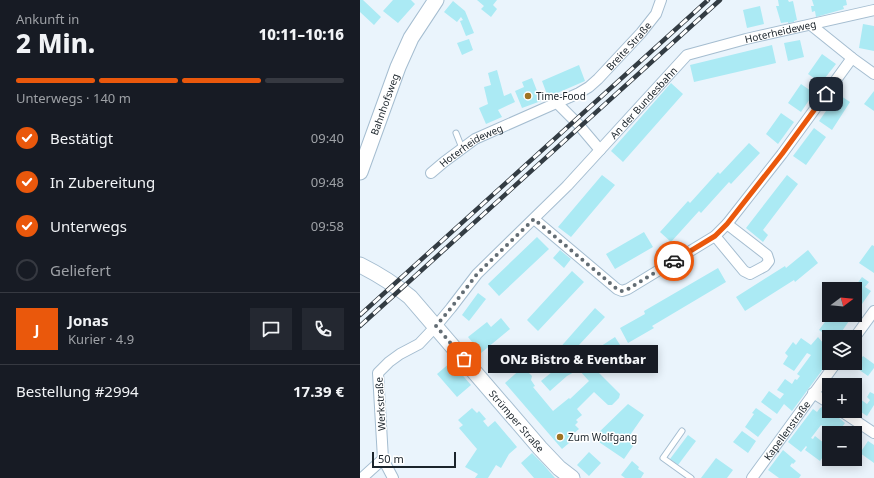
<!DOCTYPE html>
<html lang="de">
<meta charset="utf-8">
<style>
:root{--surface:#171b24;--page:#242831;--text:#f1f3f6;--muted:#9ea1a6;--line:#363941;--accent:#ea580c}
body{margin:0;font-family:"Noto Sans",sans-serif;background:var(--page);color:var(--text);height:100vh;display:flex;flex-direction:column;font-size:15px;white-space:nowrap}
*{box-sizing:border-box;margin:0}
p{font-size:13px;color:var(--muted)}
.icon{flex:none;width:22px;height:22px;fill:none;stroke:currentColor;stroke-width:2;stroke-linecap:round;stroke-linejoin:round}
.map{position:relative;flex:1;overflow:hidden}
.drawer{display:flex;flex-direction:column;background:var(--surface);width:360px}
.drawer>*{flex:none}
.needle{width:26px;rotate:74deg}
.controls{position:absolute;left:462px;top:282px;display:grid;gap:8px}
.controls a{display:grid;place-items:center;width:40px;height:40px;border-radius:0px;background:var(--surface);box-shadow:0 2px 10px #0003;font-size:20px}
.scale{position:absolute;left:12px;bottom:10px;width:84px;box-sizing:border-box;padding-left:4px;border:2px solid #1b242b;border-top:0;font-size:11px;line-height:14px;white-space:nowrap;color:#1b242b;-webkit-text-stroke:3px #fff;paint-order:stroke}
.pin{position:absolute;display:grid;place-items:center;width:34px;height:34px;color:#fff;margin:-17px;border-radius:8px;box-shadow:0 2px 6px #0006}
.courier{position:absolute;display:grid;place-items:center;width:40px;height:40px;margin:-20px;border:3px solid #ea580c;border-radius:50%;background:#fff;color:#222;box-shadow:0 1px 5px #0007}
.bubble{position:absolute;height:28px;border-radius:0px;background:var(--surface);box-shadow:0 2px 10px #0003;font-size:13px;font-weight:800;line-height:28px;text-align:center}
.headline em{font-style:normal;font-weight:800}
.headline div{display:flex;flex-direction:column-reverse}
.headline{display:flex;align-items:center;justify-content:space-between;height:68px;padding:0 16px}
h1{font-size:26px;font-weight:800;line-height:30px}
.bar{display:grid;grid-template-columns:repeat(4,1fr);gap:6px 4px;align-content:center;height:48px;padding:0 16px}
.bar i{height:5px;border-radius:3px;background:var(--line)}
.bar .on{background:var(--accent)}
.bar p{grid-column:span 4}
.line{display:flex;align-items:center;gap:10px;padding:0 16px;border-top:1px solid var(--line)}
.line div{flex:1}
.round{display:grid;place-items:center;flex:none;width:42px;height:42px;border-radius:0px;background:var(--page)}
ol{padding:0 16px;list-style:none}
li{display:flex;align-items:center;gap:12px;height:44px}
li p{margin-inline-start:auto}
li .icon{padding:4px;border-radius:50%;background:var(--accent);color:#fff;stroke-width:4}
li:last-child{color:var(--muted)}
li i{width:22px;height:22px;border:2px solid var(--line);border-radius:50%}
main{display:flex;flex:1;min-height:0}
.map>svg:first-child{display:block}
.building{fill:#abeaf4}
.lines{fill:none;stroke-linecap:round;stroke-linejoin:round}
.service-casing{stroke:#a5bdd0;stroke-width:7}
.minor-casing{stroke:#a5bdd0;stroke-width:12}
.secondary-casing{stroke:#a5bdd0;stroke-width:17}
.service{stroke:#fff;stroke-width:5}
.minor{stroke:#fff;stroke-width:10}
.secondary{stroke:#fff;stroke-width:15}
.rail-casing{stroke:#333c43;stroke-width:4.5}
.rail{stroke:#fff;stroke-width:3;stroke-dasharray:9;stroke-linecap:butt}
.done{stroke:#636d74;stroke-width:4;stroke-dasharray:0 7.2}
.route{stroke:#ea580c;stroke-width:5}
.poi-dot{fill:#9f7423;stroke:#fff;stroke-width:1.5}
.labels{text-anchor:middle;stroke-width:3;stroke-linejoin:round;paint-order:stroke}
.street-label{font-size:10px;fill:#1b242b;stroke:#fff}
.poi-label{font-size:10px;fill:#1b242b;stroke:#fff;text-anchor:start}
</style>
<main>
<section class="drawer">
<div class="headline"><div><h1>2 Min.</h1><p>Ankunft in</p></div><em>10:11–10:16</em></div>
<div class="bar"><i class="on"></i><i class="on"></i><i class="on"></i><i></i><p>Unterwegs · 140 m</p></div>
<ol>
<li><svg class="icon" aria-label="check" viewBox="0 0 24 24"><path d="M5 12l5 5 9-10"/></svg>Bestätigt<p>09:40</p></li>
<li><svg class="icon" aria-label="check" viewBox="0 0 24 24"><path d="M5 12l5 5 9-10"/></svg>In Zubereitung<p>09:48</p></li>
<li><svg class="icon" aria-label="check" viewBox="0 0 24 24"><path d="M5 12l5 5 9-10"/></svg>Unterwegs<p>09:58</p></li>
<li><i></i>Geliefert</li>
</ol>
<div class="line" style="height:72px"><b class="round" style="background:var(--accent);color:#fff">J</b><div><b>Jonas</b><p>Kurier · 4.9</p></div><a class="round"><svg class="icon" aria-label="chat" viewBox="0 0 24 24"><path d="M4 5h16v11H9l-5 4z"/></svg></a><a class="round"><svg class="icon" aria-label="phone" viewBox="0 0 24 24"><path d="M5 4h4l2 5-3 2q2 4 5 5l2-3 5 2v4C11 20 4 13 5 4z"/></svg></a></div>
<div class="line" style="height:52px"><div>Bestellung #2994</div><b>17.39 €</b></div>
</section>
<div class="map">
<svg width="514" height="478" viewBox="0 0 514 478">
<rect width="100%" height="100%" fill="#eaf4fc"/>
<!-- building -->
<path class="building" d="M0,0h3l18,17 -7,8 -14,-13z
M33,0h18l4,4 -17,19 -15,-12z
M117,0h20l-4,5 4,4 -6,8 -10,-8 3,-3z
M418,0h10l1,2 4,-1 4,19 -3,1v1l-6,1v-1l-7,1 -5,-17h3z
M452,0h34l1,5 -4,1 1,3 -28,8 -1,-6 -3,1 -1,-6h3z
M93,1l12,10 9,22 -8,3 -6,-15 3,-1 -2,-3 -4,5 -13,-10z
M400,6l4,18 -17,4 -4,-18z
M503,24l11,2v25l-15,-3z
M109,39l4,11 -11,5 -5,-12z
M440,40l4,17 -16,4 -4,-18z
M412,45l4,18 -82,19 -4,-17z
M462,54l14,10 -15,19 -13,-9z
M219,65l6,16 -37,16 -6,-16z
M137,70l7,26 7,-3 4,9 -17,8 4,7 -16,7 -7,-16 9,-4 -4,-17 7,-2 -3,-12z
M172,78l9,23 -19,7 -7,-17 9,-4 -2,-5z
M311,83l12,11 -60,68 -12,-11z
M441,84l13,9 -13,19 -13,-9z
M514,91v20l-10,-7z
M478,94l12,8 -18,28 -13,-9z
M421,113l13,9 -16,22 -12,-10z
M454,128l12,9 -20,28 -13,-9z
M389,143l11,10 -29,31 -2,-2 -28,31 -2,-2 -28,31 -11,-10 28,-31 2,2 28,-31 2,2z
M242,175l13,10 -44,52 -13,-10z
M427,175l11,9 -35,46 5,5 -5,7 -17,-14z
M284,232l9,15 -38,22 -9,-15z
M177,237l12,12 -50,47 -11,-12z
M512,245l2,1v27l-15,-10z
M200,250l11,9 -7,9 -11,-10z
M448,250l10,13 -23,19 -1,-2 -49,31 -9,-14 49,-31 1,2z
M358,268l8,14 -74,44 2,2 -26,15 -8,-15 25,-14 -1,-3z
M212,271l12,11 -46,49 -11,-11z
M502,277l7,5 -4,5 6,4 -9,13 -7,-5v-10h-2z
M118,293l8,6 -17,22 -7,-6z
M235,308l10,9 -39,42 10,12 -9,5 -17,15 -9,-10 17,-14 -8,-8z
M470,315h11l8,6 -11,16h-9l-10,-7z
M141,318l9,11 -29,24 -13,-16 19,-15 4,5z
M255,337l7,11 -23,14 -7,-10z
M458,337l11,13v11l-37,50 -8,-7 -7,10 -16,-12 8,-11 11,8 4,-5 -7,-4 8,-11 7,5 3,-5 2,1 3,-4 -3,-2 14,-19 -4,-2 -13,18 -11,-7 5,-8 -3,-3 8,-11 3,3 5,-7 10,7z
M503,356l11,8v4l-6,8 -13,-9z
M91,362l20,23 -14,12 -20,-23z
M231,365l29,29 -1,4 -7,7h-4l-14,-13 -17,17 5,6 -6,5 2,2 -3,3 4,4 -7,6 3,3 -13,11 -57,-66 18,-16 9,9 -1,4 4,6 -2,1 20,24 16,-13 1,1 19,-18 -10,-11z
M510,392l4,2v11l-7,11 -12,-8v-1l5,-8 7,5 3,-4 -3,-3z
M268,404l16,11 -16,23 7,5 -11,16 -31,-21z
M462,407l8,7 2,-2 13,11 -7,10h-5l-2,-2 -1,2 -7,-5 1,-1 -3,-2 -10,13 2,1 2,-3 14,11v1l-9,13 -15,-11 2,-3 -1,-1 -5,6 -13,-10 25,-33 4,3 3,-4z
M112,408l5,5 2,-2 7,8 -3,2 5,6 7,-6 22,26 -8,7 -8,14 -5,-3 -8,13h-13l3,-4 -13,-7 12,-18 -18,-21 4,-3 -5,-5z
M396,408l16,11 -14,18 -13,-10 9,-13 -2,-1z
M382,431l14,10 -8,12 -15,-11z
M328,435l8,6 -18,24 -8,-6z
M508,441l6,4v18l-14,-10z
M423,450l13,11 -3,3 -1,-1 -2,3 11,9 -2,3h-20l-11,-8z
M229,452l12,11 -12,13 -12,-11z
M172,453l11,11 12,14h-21l-13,-15z
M356,458l17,12 -6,8h-26z
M272,461l7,6 -1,2 6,4 -3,5h-16l-4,-3z"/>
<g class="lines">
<!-- service casing -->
<g class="service-casing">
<path id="service" d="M96,133l6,15
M322,431l-19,27 28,20"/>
</g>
<!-- minor casing -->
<g class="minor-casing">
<g id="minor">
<path d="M451,25l41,33 22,16"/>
<path d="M197,103l21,21 22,26"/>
<path id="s1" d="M71,173l13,-11 31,-23 104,-46 10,-6 9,-8 43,-46 15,-19 5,-14"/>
<path d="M174,219l83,70 5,2 6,-2 87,-53 12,-12 55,-70 70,-96"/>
<path d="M355,236l29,35 6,3 15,-8 4,-5 -2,-6 -40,-31"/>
<path d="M495,337l19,-26"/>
<path d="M453,393l16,10"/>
<path d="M481,411l33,22"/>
<path d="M23,459l10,19"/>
<path id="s2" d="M2,478l21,-19 -5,-86 11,-11 11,-8 19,-10 17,-18 15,-18 26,-34 90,-88 120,-131 59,-16 128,-29"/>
<path id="s3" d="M392,478l84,-115"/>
</g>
</g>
<!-- secondary casing -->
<g class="secondary-casing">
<g id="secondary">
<path id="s4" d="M0,172l38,-105 13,-29 25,-38"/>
<path id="s5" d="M0,265c18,9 34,19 50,32l130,151 19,20 13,10"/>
</g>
</g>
<!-- service -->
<use href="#service" class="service"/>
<!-- minor -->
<use href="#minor" class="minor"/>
<!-- secondary -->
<use href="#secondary" class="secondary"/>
<!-- rail casing -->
<g class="rail-casing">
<path id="rail" d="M0,315l348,-315
M0,326l360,-326"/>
</g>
<!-- rail -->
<use href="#rail" class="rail"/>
</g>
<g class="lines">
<!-- done -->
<path class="done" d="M104,359l-28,-33 15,-18 26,-34 57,-55 83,70 5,2 6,-2 46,-28"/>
<!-- route -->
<path class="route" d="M314,261l41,-25 12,-12 55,-70 44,-60"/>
</g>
<!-- markers -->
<g class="poi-dot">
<circle cx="168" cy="96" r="4"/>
<circle cx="200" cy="437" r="4"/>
</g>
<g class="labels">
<!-- street labels -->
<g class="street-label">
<text dy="4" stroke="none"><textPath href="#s2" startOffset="656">Hoterheideweg</textPath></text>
<text dy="4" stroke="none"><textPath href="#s1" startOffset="238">Breite Straße</textPath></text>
<text dy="4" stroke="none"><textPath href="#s2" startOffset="495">An der Bundesbahn</textPath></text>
<text dy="4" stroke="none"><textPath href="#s4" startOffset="72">Bahnhofsweg</textPath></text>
<text dy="4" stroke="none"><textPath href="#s1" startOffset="49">Hoterheideweg</textPath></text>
<text transform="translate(20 404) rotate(-93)" y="4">Werkstraße</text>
<text dy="4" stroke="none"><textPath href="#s5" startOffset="223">Strümper Straße</textPath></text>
<text dy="4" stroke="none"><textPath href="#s3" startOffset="59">Kapellenstraße</textPath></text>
</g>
<!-- poi labels -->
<g class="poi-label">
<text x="176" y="100">Time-Food</text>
<text x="208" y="441">Zum Wolfgang</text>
</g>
</g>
</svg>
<div class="controls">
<a><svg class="needle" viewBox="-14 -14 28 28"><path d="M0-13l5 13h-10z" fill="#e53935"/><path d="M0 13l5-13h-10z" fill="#9ea1a6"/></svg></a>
<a><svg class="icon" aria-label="layers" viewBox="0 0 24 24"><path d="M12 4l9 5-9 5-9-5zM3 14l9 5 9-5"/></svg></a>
<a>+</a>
<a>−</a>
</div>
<div class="scale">50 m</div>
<div class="pin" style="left:104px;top:359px;background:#ea580c"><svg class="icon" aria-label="bag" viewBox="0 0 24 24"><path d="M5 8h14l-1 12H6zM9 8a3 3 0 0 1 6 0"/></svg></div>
<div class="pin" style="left:466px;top:94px;background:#1f2937"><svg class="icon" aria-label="home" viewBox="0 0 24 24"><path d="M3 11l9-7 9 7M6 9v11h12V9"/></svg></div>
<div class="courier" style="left:314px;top:261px"><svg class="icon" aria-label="car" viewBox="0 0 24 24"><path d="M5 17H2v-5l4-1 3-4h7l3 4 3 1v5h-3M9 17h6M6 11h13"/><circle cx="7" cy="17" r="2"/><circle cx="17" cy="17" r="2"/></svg></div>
<div class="bubble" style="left:128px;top:345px;width:170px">ONz Bistro &amp; Eventbar</div>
</div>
</main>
